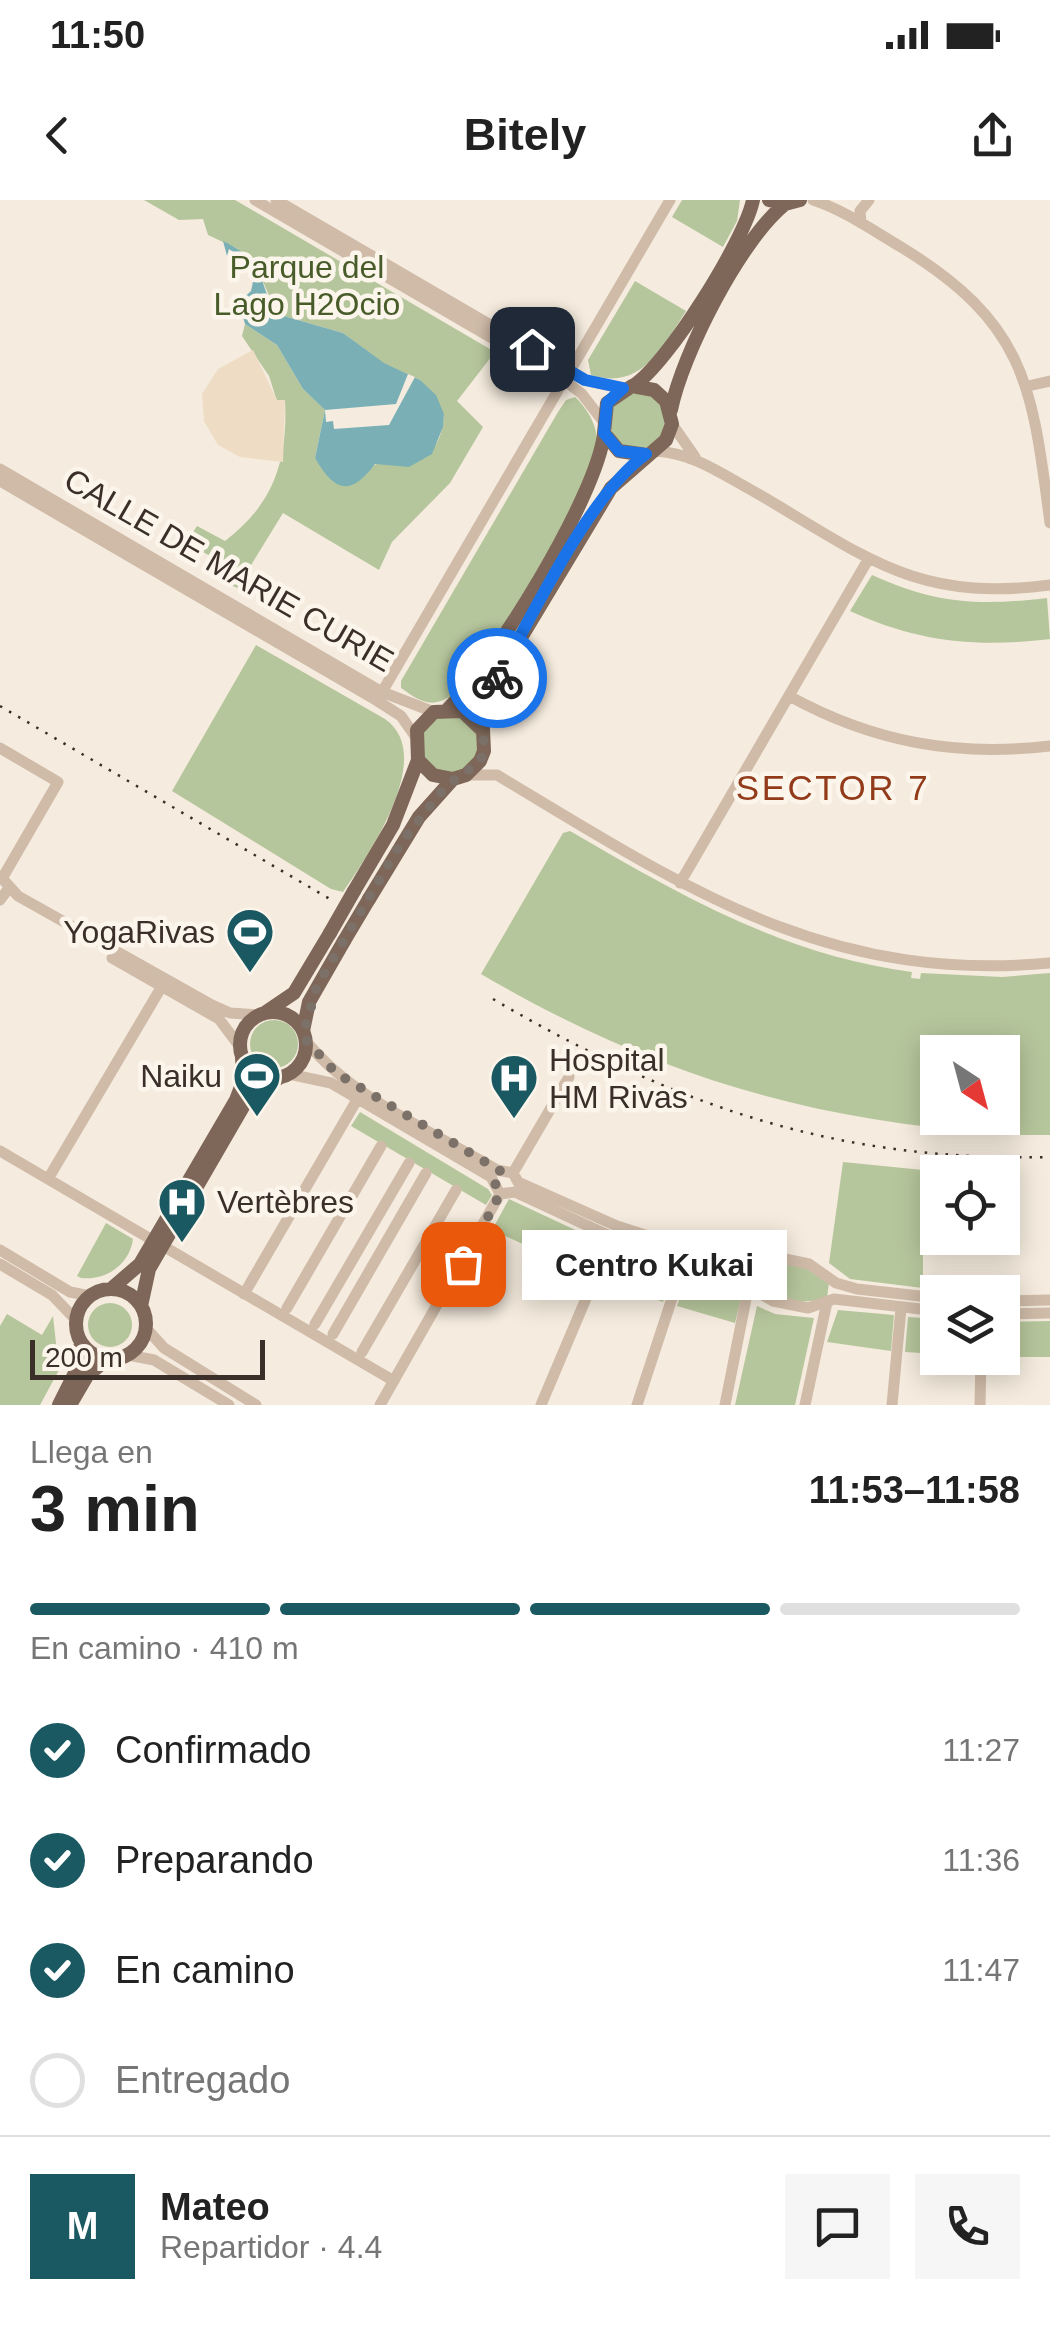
<!DOCTYPE html>
<html lang="es">
<meta charset="utf-8">
<style>
:root{--surface:#fff;--page:#f6f6f6;--text:#222;--muted:#767676;--line:#e0e0e0;--accent:#1a5961}
body{margin:0;font-family:Arial,sans-serif;background:var(--page);color:var(--text);height:100vh;display:flex;flex-direction:column;font-size:38px;white-space:nowrap}
*{box-sizing:border-box;margin:0}
p{font-size:32px;color:var(--muted)}
.icon{flex:none;width:55px;height:55px;fill:none;stroke:currentColor;stroke-width:2;stroke-linecap:round;stroke-linejoin:round}
.map{position:relative;height:1205px;overflow:hidden}
.drawer{display:flex;flex-direction:column;background:var(--surface);flex:1}
.drawer>*{flex:none}
.needle{width:65px;rotate:144deg}
.controls{position:absolute;left:920px;top:835px;display:grid;gap:20px}
.controls a{display:grid;place-items:center;width:100px;height:100px;border-radius:0px;background:var(--surface);box-shadow:0 5px 25px #0003;font-size:50px}
.scale{position:absolute;left:30px;bottom:25px;width:235px;box-sizing:border-box;padding-left:10px;border:5px solid #3b2f29;border-top:0;font-size:28px;line-height:35px;white-space:nowrap;color:#3b2f29;-webkit-text-stroke:8px #fcf5eb;paint-order:stroke}
.pin{position:absolute;display:grid;place-items:center;width:85px;height:85px;color:#fff;margin:-42px;border-radius:20px;box-shadow:0 5px 15px #0006}
.courier{position:absolute;display:grid;place-items:center;width:100px;height:100px;margin:-50px;border:8px solid #1a73e8;border-radius:50%;background:#fff;color:#222;box-shadow:0 2px 12px #0007}
.bubble{position:absolute;height:70px;border-radius:0px;background:var(--surface);box-shadow:0 5px 25px #0003;font-size:32px;font-weight:800;line-height:70px;text-align:center}
.head em{font-style:normal;font-weight:800}
.head div{display:flex;flex-direction:column-reverse}
.head{display:flex;align-items:center;justify-content:space-between;height:170px;padding:0 30px}
h1{font-size:65px;font-weight:800;line-height:75px}
.bar{display:grid;grid-template-columns:repeat(4,1fr);gap:15px 10px;align-content:center;height:120px;padding:0 30px}
.bar i{height:12px;border-radius:8px;background:var(--line)}
.bar .active{background:var(--accent)}
.bar p{grid-column:span 4}
.line{display:flex;align-items:center;gap:25px;padding:0 30px;border-top:2px solid var(--line)}
.line div{flex:1}
.round{display:grid;place-items:center;flex:none;width:105px;height:105px;border-radius:0px;background:var(--page)}
ol{padding:0 30px;list-style:none}
li{display:flex;align-items:center;gap:30px;height:110px}
li p{margin-inline-start:auto}
li .icon{padding:10px;border-radius:50%;background:var(--accent);color:#fff;stroke-width:4}
li:last-child{color:var(--muted)}
li i{width:55px;height:55px;border:5px solid var(--line);border-radius:50%}
.status{display:flex;justify-content:space-between;align-items:center;height:70px;padding:0 50px;background:var(--surface);direction:ltr}
.status svg{height:28px;fill:currentColor}
header{display:flex;justify-content:space-between;align-items:center;height:130px;padding:0 30px;background:var(--surface);font-size:45px;font-weight:800}
.map>svg:first-child{display:block}
.green{fill:#b6c69c;fill-rule:evenodd}
.plaza{fill:#eeddc4}
.water{fill:#7ab0b5}
.pier{fill:#f5ebde}
.lines{fill:none;stroke-linecap:round;stroke-linejoin:round}
.minor{stroke:#cfbba8;stroke-width:11}
.major{stroke:#7e6759;stroke-width:14}
.rail{stroke:#3b2f29;stroke-width:2.5;stroke-dasharray:2.5 8;stroke-linecap:butt}
.major-bridge{stroke:#7e6759;stroke-width:14}
.done{stroke:#7c7168;stroke-width:10;stroke-dasharray:0 18}
.route{stroke:#1a73e8;stroke-width:12}
.labels{text-anchor:middle;stroke-width:9;stroke-linejoin:round;paint-order:stroke}
.park-label{font-size:32px;fill:#485c2a;stroke:#fcf5eb}
.street-label{font-size:32px;fill:#3b2f29;stroke:#fcf5eb}
.poi-label{font-size:32px;fill:#3b2f29;stroke:#fcf5eb;text-anchor:end}
.neighbourhood-label{font-size:35px;letter-spacing:2.5px;fill:#923b1a;stroke:#fcf5eb}
</style>
<div class="status"><b>11:50</b><svg viewBox="0 0 49 12"><path d="M0 12V9h3v3zM5 12V6h3v6zM10 12V3h3v9zM15 12V0h3v12zM26 1h20v11H26zM47 4h2v5h-2z"/></svg></div>
<header><svg class="icon" aria-label="back" viewBox="0 0 24 24"><path d="M15 5l-7 7 7 7"/></svg>Bitely<svg class="icon" aria-label="share" viewBox="0 0 24 24"><path d="M12 15V3M7 8l5-5 5 5M5 13v7h14v-7"/></svg></header>
<div class="map">
<svg width="1050" height="1205" viewBox="0 0 1050 1205">
<rect width="100%" height="100%" fill="#f5ebde"/>
<!-- green -->
<path class="green" d="M144,0h91l260,152 -38,49 26,26 -33,56 -58,59 -13,28 -96,-57 -46,75 -13,-7 7,-14 -45,-24 11,-17 28,15c49,-37 63,-81 60,-141l-8,1 -8,-25 -27,-40 3,-12 32,21 26,44 22,21 -10,48 20,25 44,-20c37,8 63,-8 65,-49l-24,-34 -36,-16 -41,-31 -66,-19 -22,-51 -19,-15 -28,-13 -5,-16 -24,1z
M682,0h58l-3,21 -14,26 -51,-30z
M635,81l51,30c-24,37 -45,80 -95,64l-3,-15z
M610 221a28 28 0 1 1 56 0a28 28 0 1 1-56 0Z
M575,197c14,13 26,34 21,55 -11,42 -114,221 -147,245 -20,13 -33,1 -48,-9v-7l157,-269 8,-12z
M872,375c63,29 107,31 175,23l3,41c-73,9 -133,3 -200,-28z
M256,445l129,74c52,36 -16,135 -42,173l-12,-3 -159,-98z
M421 544a29 29 0 1 1 58 0a29 29 0 1 1-58 0Z
M570,631c110,64 213,124 342,141l-1,6 9,1 1,-6 81,4 48,-4v162h-50l1,-6 -8,-1 -1,5c-193,-14 -345,-62 -511,-159l82,-141zM938,852h64v66h-64z
M250 844a24 24 0 1 1 48 0a24 24 0 1 1-48 0Z
M360,912l128,77 4,6 -6,10 -135,-79z
M843,962l80,8v118l-73,-9 -21,-16z
M509,999l92,43 -13,32 -96,-44z
M106,1023l27,16c-3,25 -27,42 -52,39l-4,-2z
M618,1048l56,20 -11,34 -59,-21z
M784,1062l20,5 25,15 -2,16c-30,8 -48,1 -75,-11l1,-19z
M688,1073l50,15 3,10 -6,25 -58,-17z
M88 1125a22 22 0 1 1 44 0a22 22 0 1 1-44 0Z
M757,1106l18,8 39,4 -19,87h-60z
M838,1110l56,5 -3,36 -64,-9z
M7,1114l35,21 11,-19 6,54 -19,35h-40v-79z
M908,1117l29,2v35l-32,-2z
M1050,1121v36h-47v-35z"/>
<!-- plaza -->
<path class="plaza" d="M253,150l24,50h8l-2,62 -43,-5 -22,-12 -14,-24 -2,-27 16,-25z"/>
<!-- water -->
<path class="water" d="M223,41c47,23 32,38 54,73l66,19 41,30 36,17 16,15 8,19 -1,13 -11,27 -23,13 -34,-3c-24,32 -40,29 -60,-6l10,-48 -22,-21 -26,-44 -32,-21 -6,-22 12,-11 3,-14 -13,-20 -12,-8 -2,7z"/>
<!-- pier -->
<path class="pier" d="M408,174l7,3 -26,48 -55,4 -1,-8 -7,1 -1,-12 71,-6z"/>
<g class="lines">
<!-- minor -->
<path class="minor" d="M255,0l309,180 18,14 20,26
M276,0l309,180 38,9
M813,0c31,10 59,30 88,47 126,77 131,139 149,276
M861,23l-1,-12 9,-11
M570,171l100,-171
M1028,186l22,-5
M672,224l23,33
M655,251c38,2 65,22 98,40 111,64 161,112 297,94
M0,269l382,223 52,20
M0,281l376,219 25,16 14,20
M382,492l182,-312
M789,496c84,46 166,61 261,50
M0,548l58,34 -55,95
M466,575h31c184,110 327,209 553,188
M0,676l18,20 194,109 18,8 29,2
M680,683l189,-325
M0,700l9,-12
M112,758l107,61 21,28
M306,841c46,58 128,91 191,129l16,3 5,9 99,44 118,38 50,-5 24,5 27,19 21,6 81,9
M289,874l42,9 160,94 9,17 15,-2
M0,951l154,90
M513,973l56,-96
M48,979l114,-193
M515,992l97,45 118,39 43,25 35,7 26,-9
M163,1046l231,135
M0,1050l70,42 20,4
M0,1064l52,31 24,25
M244,1094l114,-196
M834,1099l104,12
M1002,1101l48,-1
M287,1108l94,-162
M1002,1114l48,-1
M315,1124l94,-161
M146,1128l18,20 92,57
M333,1134l93,-161
M362,1152l94,-162
M128,1155l26,5 75,45
M380,1205l120,-211
M541,1205l71,-168
M637,1205l47,-143
M725,1205l23,-116
M805,1205l22,-103
M892,1205l9,-97
M980,1205l1,-47"/>
<!-- major -->
<path class="major" d="M769,0l16,4 15,-4
M633,186c34,-21 112,-146 120,-186
M671,210c11,-56 70,-171 114,-206
M448,509c47,-48 148,-211 156,-275
M482,530l-20,-19 -28,1 -17,18 1,30 15,15 20,4 13,-4 14,-14 4,-10 -2,-44 25,-46 104,-173 55,-48 6,-16 -6,-23 -12,-11 -22,-4 -25,17 -3,30 15,18 28,4
M354,691l39,-66 25,-65
M369,699l50,-82 34,-38
M240 845a33 33 0 1 1 66 0a33 33 0 1 1-66 0Z
M266,812l28,-19 36,-60
M303,831l6,-29 35,-61
M111,1089l29,-25 96,-164 8,-21 -2,-21
M76 1124a35 35 0 1 1 70 0a35 35 0 1 1-70 0Z
M141,1106l8,-37 95,-164 21,-20 14,-7
M59,1205l18,-36 4,-26
M70,1205l17,-29 20,-17"/>
<!-- rail -->
<path class="rail" d="M0,506l335,196
M493,799c183,107 343,163 557,158"/>
<!-- major-bridge -->
<path class="major-bridge" d="M330,733l24,-42
M344,741l25,-42"/>
</g>
<g class="lines">
<!-- done -->
<path class="done" d="M463,1064l37,-70 -6,-13 8,-9 -166,-99 -30,-33 -2,-9 13,-45 84,-143 45,-57 34,-24 4,-11 -2,-45 15,-28"/>
<!-- route -->
<path class="route" d="M497,478c37,-64 91,-182 149,-224l-27,-3 -15,-18 3,-30 16,-15 -38,-8 -53,-31"/>
</g>
<!-- icons -->
<defs>
<g id="stadium-pin" transform="scale(2.5)"><path d="M0 17L-7.5 6A9.5 9.5 0 1 1 7.5 6Z" fill="#1a5961" stroke="#fcf5eb"/><path d="M0-5a6.5 5 0 1 0 0 10a6.5 5 0 1 0 0-10ZM-3.5-1.8h7v3.6h-7Z" fill="#fff"/></g>
<g id="hospital-pin" transform="scale(2.5)"><path d="M0 17L-7.5 6A9.5 9.5 0 1 1 7.5 6Z" fill="#1a5961" stroke="#fcf5eb"/><path d="M-5-5h3v3.5h4V-5h3V5h-3V1.5h-4V5h-3Z" fill="#fff"/></g>
</defs>
<g fill-rule="evenodd">
<use href="#stadium-pin" x="250" y="732"/>
<use href="#stadium-pin" x="257" y="876"/>
<use href="#hospital-pin" x="514" y="878"/>
<use href="#hospital-pin" x="182" y="1002"/>
</g>
<g class="labels">
<!-- park labels -->
<g class="park-label">
<text x="307" y="78">Parque del<tspan x="307" dy="37">Lago H2Ocio</tspan></text>
</g>
<!-- street labels -->
<g class="street-label">
<text transform="translate(229 370) rotate(30)" y="11">CALLE DE MARIE CURIE</text>
</g>
<!-- poi labels -->
<g class="poi-label">
<text x="215" y="743">YogaRivas</text>
<text x="549" y="871" text-anchor="start">Hospital<tspan x="549" dy="37">HM Rivas</tspan></text>
<text x="222" y="887">Naiku</text>
<text x="217" y="1013" text-anchor="start">Vertèbres</text>
</g>
<!-- neighbourhood labels -->
<g class="neighbourhood-label">
<text x="833" y="600">SECTOR 7</text>
</g>
</g>
</svg>
<div class="controls">
<a><svg class="needle" viewBox="-14 -14 28 28"><path d="M0-13l5 13h-10z" fill="#e53935"/><path d="M0 13l5-13h-10z" fill="#767676"/></svg></a>
<a><svg class="icon" aria-label="locate" viewBox="0 0 24 24"><circle cx="12" cy="12" r="6"/><path d="M12 2v4M12 18v4M2 12h4M18 12h4"/></svg></a>
<a><svg class="icon" aria-label="layers" viewBox="0 0 24 24"><path d="M12 4l9 5-9 5-9-5zM3 14l9 5 9-5"/></svg></a>
</div>
<div class="scale">200 m</div>
<div class="pin" style="left:463px;top:1064px;background:#ea580c"><svg class="icon" aria-label="bag" viewBox="0 0 24 24"><path d="M5 8h14l-1 12H6zM9 8a3 3 0 0 1 6 0"/></svg></div>
<div class="pin" style="left:532px;top:149px;background:#1f2937"><svg class="icon" aria-label="home" viewBox="0 0 24 24"><path d="M3 11l9-7 9 7M6 9v11h12V9"/></svg></div>
<div class="courier" style="left:497px;top:478px"><svg class="icon" aria-label="bike" viewBox="0 0 24 24"><circle cx="6" cy="16" r="4"/><circle cx="18" cy="16" r="4"/><path d="M6 16l4-8h5l3 8M10 8l3 8H6M13 5h3"/></svg></div>
<div class="bubble" style="left:522px;top:1030px;width:265px">Centro Kukai</div>
</div>
<section class="drawer">
<div class="head"><div><h1>3 min</h1><p>Llega en</p></div><em>11:53–11:58</em></div>
<div class="bar"><i class="active"></i><i class="active"></i><i class="active"></i><i></i><p>En camino · 410 m</p></div>
<ol>
<li><svg class="icon" aria-label="check" viewBox="0 0 24 24"><path d="M5 12l5 5 9-10"/></svg>Confirmado<p>11:27</p></li>
<li><svg class="icon" aria-label="check" viewBox="0 0 24 24"><path d="M5 12l5 5 9-10"/></svg>Preparando<p>11:36</p></li>
<li><svg class="icon" aria-label="check" viewBox="0 0 24 24"><path d="M5 12l5 5 9-10"/></svg>En camino<p>11:47</p></li>
<li><i></i>Entregado</li>
</ol>
<div class="line" style="height:180px"><b class="round" style="background:var(--accent);color:#fff">M</b><div><b>Mateo</b><p>Repartidor · 4.4</p></div><a class="round"><svg class="icon" aria-label="chat" viewBox="0 0 24 24"><path d="M4 5h16v11H9l-5 4z"/></svg></a><a class="round"><svg class="icon" aria-label="phone" viewBox="0 0 24 24"><path d="M5 4h4l2 5-3 2q2 4 5 5l2-3 5 2v4C11 20 4 13 5 4z"/></svg></a></div>
</section>
